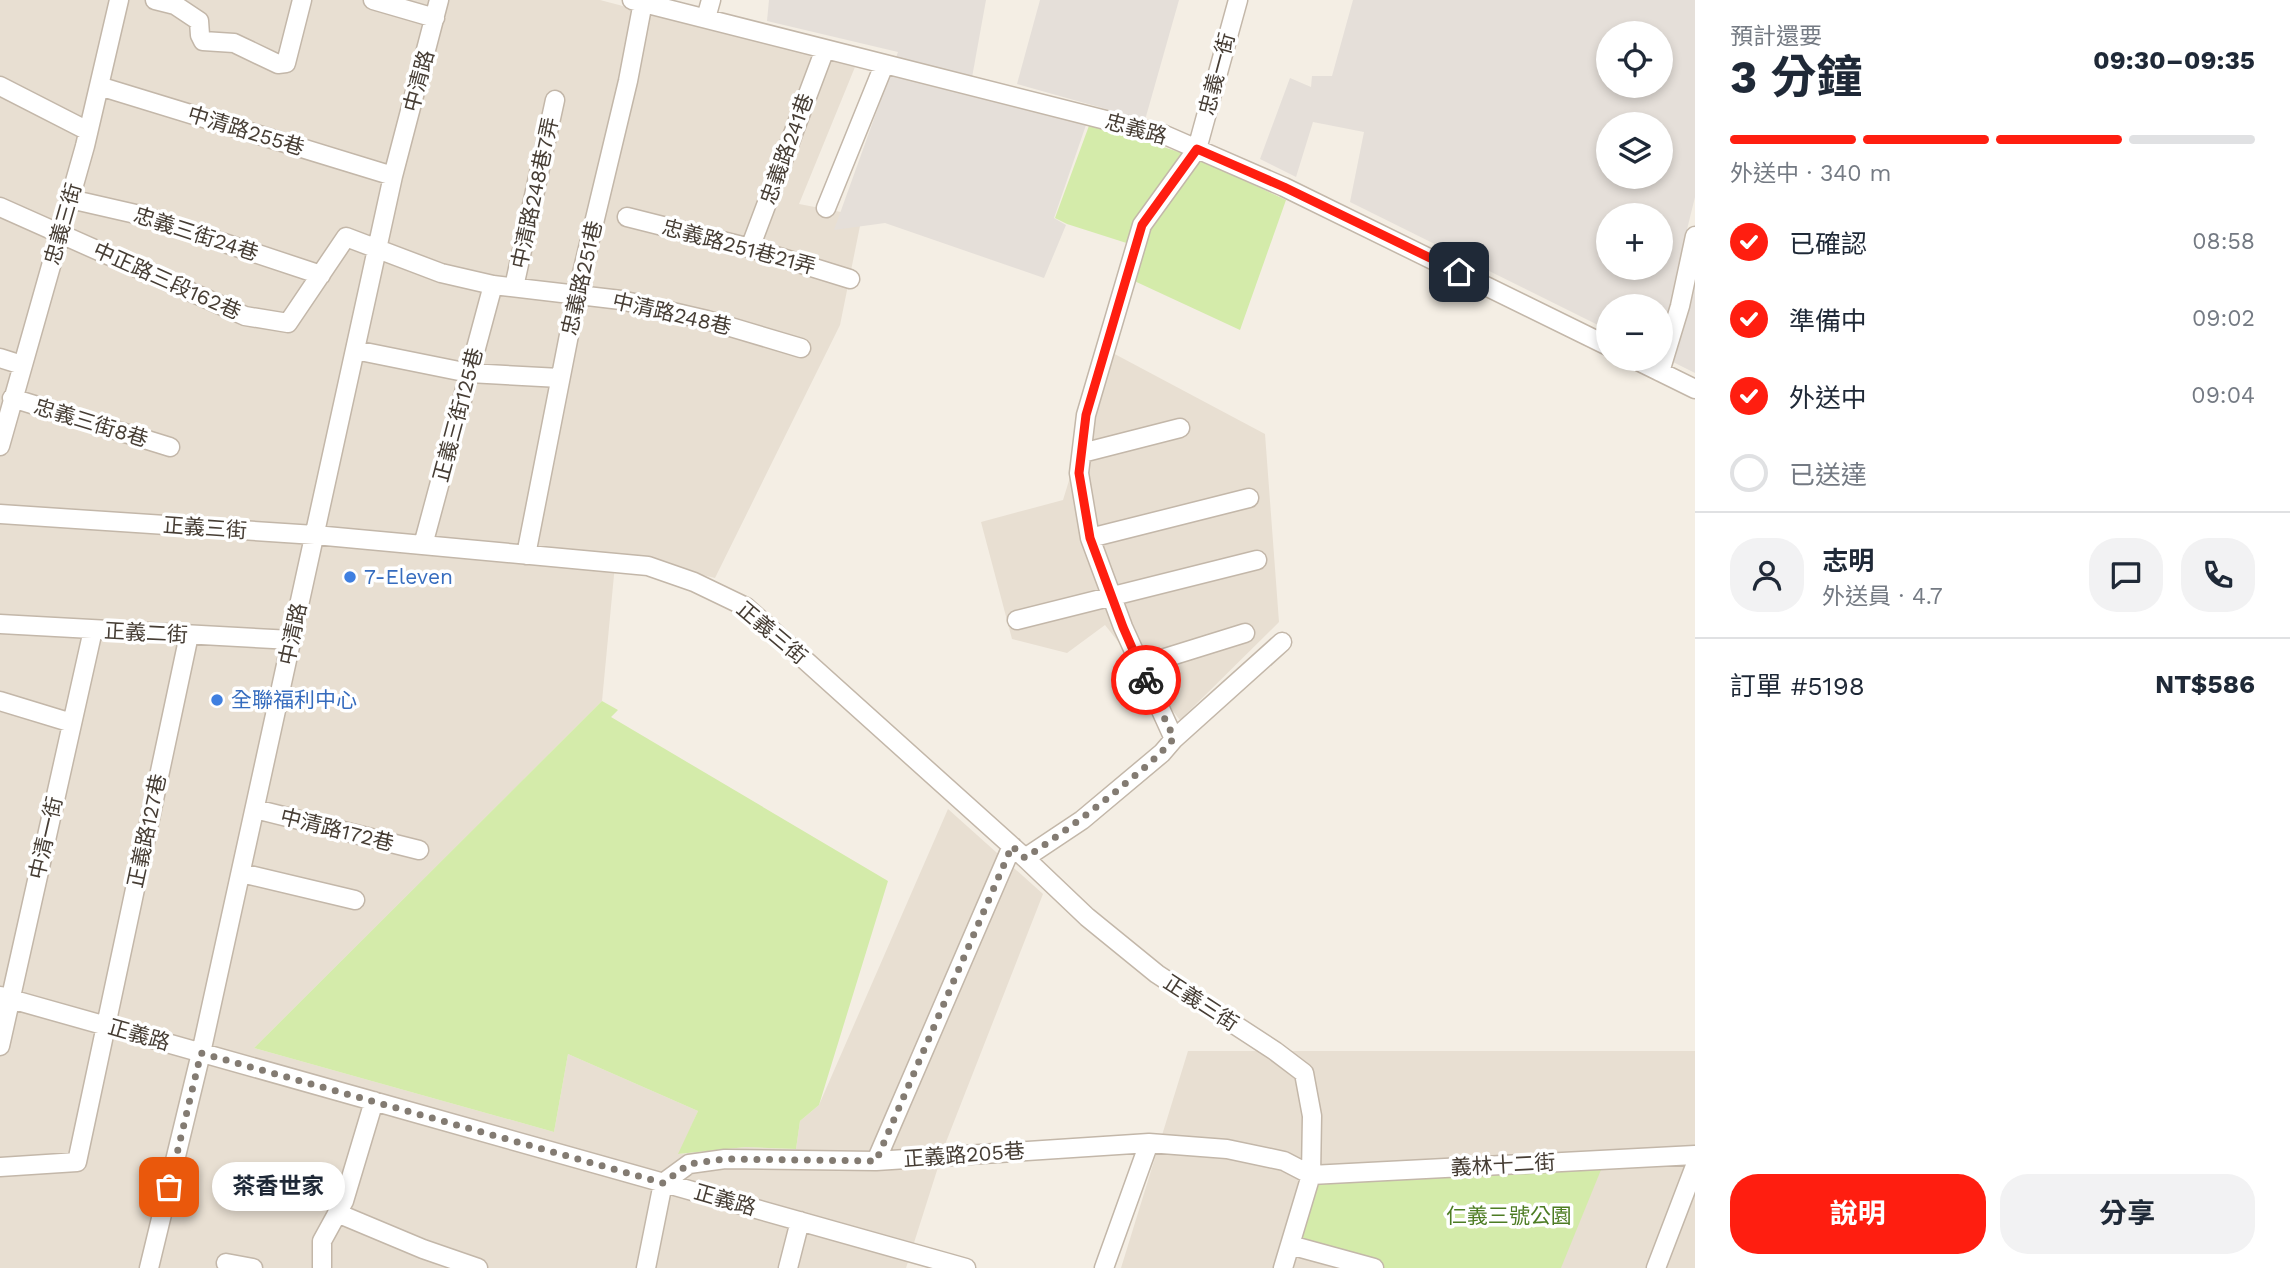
<!DOCTYPE html>
<html lang="zh-TW">
<meta charset="utf-8">
<style>
:root{--surface:#fff;--page:#f2f2f3;--text:#1f2937;--muted:#747a83;--line:#e0e1e3;--accent:#ff1e10}
body{margin:0;font-family:"Work Sans","Noto Sans TC",sans-serif;background:var(--page);color:var(--text);height:100vh;display:flex;flex-direction:column;font-size:26px;white-space:nowrap}
*{box-sizing:border-box;margin:0}
p{font-size:23px;color:var(--muted)}
.icon{flex:none;width:38px;height:38px;fill:none;stroke:currentColor;stroke-width:2;stroke-linecap:round;stroke-linejoin:round}
.map{position:relative;flex:1;overflow:hidden}
.panel{display:flex;flex-direction:column;background:var(--surface);width:595px}
.panel>*{flex:none}
.controls{position:absolute;left:1596px;top:21px;display:grid;gap:14px}
.controls a{display:grid;place-items:center;width:77px;height:77px;border-radius:50%;background:var(--surface);box-shadow:0 4px 10px #0003;font-size:35px}
.pin{position:absolute;display:grid;place-items:center;width:60px;height:60px;color:#fff;margin:-30px;border-radius:14px;box-shadow:0 4px 10px #0006}
.courier{position:absolute;display:grid;place-items:center;width:70px;height:70px;margin:-35px;border:5px solid #ff1e10;border-radius:50%;background:#fff;color:#222;box-shadow:0 2px 9px #0007}
.bubble{position:absolute;height:49px;border-radius:24px;background:var(--surface);box-shadow:0 4px 10px #0003;font-size:23px;font-weight:700;line-height:49px;text-align:center}
.summary em{font-style:normal;font-weight:700}
.summary div{display:flex;flex-direction:column-reverse}
.summary{display:flex;align-items:center;justify-content:space-between;height:119px;padding:0 35px}
h1{font-size:46px;font-weight:700;line-height:52px}
.bar{display:grid;grid-template-columns:repeat(4,1fr);gap:10px 7px;align-content:center;height:84px;padding:0 35px}
.bar i{height:9px;border-radius:5px;background:var(--line)}
.bar .on{background:var(--accent)}
.bar p{grid-column:span 4}
.line{display:flex;align-items:center;gap:18px;padding:0 35px;border-top:2px solid var(--line)}
.line div{flex:1}
.round{display:grid;place-items:center;flex:none;width:74px;height:74px;border-radius:28px;background:var(--page)}
ol{padding:0 35px;list-style:none}
li{display:flex;align-items:center;gap:21px;height:77px}
li p{margin-inline-start:auto}
li .icon{padding:7px;border-radius:50%;background:var(--accent);color:#fff;stroke-width:4}
li:last-child{color:var(--muted)}
li i{width:38px;height:38px;border:4px solid var(--line);border-radius:50%}
.cta{display:flex;gap:14px;margin-top:auto;padding:14px 35px}
.cta a{flex:1;height:80px;border-radius:28px;background:var(--accent);color:#fff;font-size:28px;font-weight:700;line-height:80px;text-align:center}
.cta a+a{background:var(--page);color:var(--text)}
main{display:flex;flex:1;min-height:0}
.map>svg:first-child{display:block}
.residential{fill:#e8dfd2}
.industrial{fill:#e5dfd9;fill-rule:evenodd}
.green{fill:#d4ebaa}
.lines{fill:none;stroke-linecap:round;stroke-linejoin:round}
.minor-casing{stroke:#c3b7a9;stroke-width:21}
.minor{stroke:#fff;stroke-width:18}
.done{stroke:#837b72;stroke-width:7;stroke-dasharray:0 12.6}
.route{stroke:#ff1e10;stroke-width:9}
.shop-dot{fill:#3f7fe0;stroke:#fff;stroke-width:2.5}
.labels{text-anchor:middle;stroke-width:7;stroke-linejoin:round;paint-order:stroke}
.street-label{font-size:21px;fill:#463d34;stroke:#fff}
.shop-label{font-size:21px;fill:#366cbe;stroke:#fff;text-anchor:start}
.park-label{font-size:21px;fill:#4d7c23;stroke:#fff}
</style>
<main>
<div class="map">
<svg width="1695" height="1268" viewBox="0 0 1695 1268">
<rect width="100%" height="100%" fill="#f4eee4"/>
<!-- residential -->
<path class="residential" d="M0,0h600l255,67 -56,137 63,12 -22,109 -125,253 -99,-24 -14,147 -348,347 300,84 14,-78 130,57 -19,43 67,-7 50,2 4,-28 19,-16 129,-296 95,85 -97,248 -40,126h-906z
M1109,351l156,83 14,188 -99,98 -75,-95 -38,28 -55,-14 -31,-117 82,-22z
M1188,1051h507v217h-574z"/>
<!-- industrial -->
<path class="industrial" d="M769,0h217l-17,94 117,31 -32,93 12,7 -22,53 -159,-55 -51,7 64,-178 -131,-31z
M1040,0h139l-34,120 -128,-36z
M1353,0h342v197l-15,61 15,3v112l-34,-17v-50h-53v24l-258,-128 14,-70 -51,-10 -17,55 -36,-18 30,-81 21,9 1,-11h20zM1608,33h53v53h-53zM1608,124h53v53h-53zM1608,215h53v53h-53z"/>
<!-- green -->
<path class="green" d="M1090,123l104,34 92,43 -46,130 -110,-51 9,-32 -72,-23 -12,-6z
M602,701l16,9 -7,7 277,164 -69,224 -19,16 -4,28 -50,-2 -68,7 20,-43 -130,-57 -14,78 -300,-84z
M1605,1160l-44,108h-187l-84,-23 21,-70z"/>
<g class="lines">
<!-- minor casing -->
<g class="minor-casing">
<path id="minor" d="M155,0l20,5 24,16 1,14 3,6 31,2 44,21 8,-1 16,-63
M373,0l62,18
M632,0l533,135 119,52 324,159
M706,18l5,-18
M0,86l88,45
M99,86l294,90
M70,199l70,16 181,60
M0,207l245,109 43,7 58,-86 95,36 52,12 128,15 86,20 94,28
M826,208l58,-143
M627,217l123,31 100,31
M750,248l75,-199
M514,287l41,-187
M355,350l114,23 91,5
M0,358l22,7
M1634,359l61,30
M1660,372l20,-66 15,-70
M12,398l158,49
M0,446l85,-300 34,-146
M1082,453l98,-25
M0,514l315,21 333,31 46,16 52,25 279,251 62,59 70,57 118,77 29,22 8,43 -1,59 -28,93
M1090,538l159,-40
M423,545l70,-260
M526,555l51,-261 51,-213 15,-79
M1017,620l240,-60
M0,624l292,16
M1139,666l106,-33
M0,701l72,22
M1174,739l-51,-112 -33,-89 -11,-65 7,-58 56,-190 55,-76 41,-149
M255,809l164,41
M1025,858l57,-38 80,-67 12,-14 108,-97
M241,873l114,27
M0,996l966,272
M0,1046l93,-416
M876,1161l136,-315
M0,1167l77,-5 112,-527
M337,1213l86,36 55,19
M1290,1245l84,23
M226,1263l27,5
M149,1268l52,-215 192,-877 46,-176
M322,1268v-27l22,-40 30,-100
M646,1268l17,-85 26,-19 36,-5 151,2 273,-18 78,6 57,12 27,14 384,-20
M788,1268l12,-47
M1104,1268l45,-125
M1656,1268l39,-102"/>
</g>
<!-- minor -->
<use href="#minor" class="minor"/>
</g>
<g class="lines">
<!-- done -->
<path class="done" d="M169,1187l32,-134 462,130 26,-19 36,-5 151,2 136,-315 13,12c36,-24 69,-48 101,-75 17,-14 34,-28 48,-45l-28,-58"/>
<!-- route -->
<path class="route" d="M1146,680l-23,-53 -33,-89 -11,-65 7,-58 56,-190 55,-76 87,38 175,85"/>
</g>
<!-- markers -->
<g class="shop-dot">
<circle cx="350" cy="577" r="7"/>
<circle cx="217" cy="700" r="7"/>
</g>
<g class="labels">
<!-- street labels -->
<g class="street-label">
<text transform="translate(1217 74) rotate(-75)" y="7">忠義一街</text>
<text transform="translate(419 81) rotate(-75)" y="7">中清路</text>
<text transform="translate(1136 129) rotate(15)" y="7">忠義路</text>
<text transform="translate(246 131) rotate(17)" y="7">中清路255巷</text>
<text transform="translate(787 149) rotate(-70)" y="7">忠義路241巷</text>
<text transform="translate(535 193) rotate(-78)" y="7">中清路248巷7弄</text>
<text transform="translate(63 224) rotate(-74)" y="7">忠義三街</text>
<text transform="translate(196 234) rotate(18)" y="7">忠義三街24巷</text>
<text transform="translate(739 247) rotate(15)" y="7">忠義路251巷21弄</text>
<text transform="translate(582 278) rotate(-77)" y="7">忠義路251巷</text>
<text transform="translate(167 281) rotate(24)" y="7">中正路三段162巷</text>
<text transform="translate(672 314) rotate(13)" y="7">中清路248巷</text>
<text transform="translate(458 415) rotate(-75)" y="7">正義三街125巷</text>
<text transform="translate(91 423) rotate(17)" y="7">忠義三街8巷</text>
<text transform="translate(205 528) rotate(4)" y="7">正義三街</text>
<text transform="translate(146 633) rotate(3)" y="7">正義二街</text>
<text transform="translate(772 633) rotate(40)" y="7">正義三街</text>
<text transform="translate(293 634) rotate(-78)" y="7">中清路</text>
<text transform="translate(337 830) rotate(14)" y="7">中清路172巷</text>
<text transform="translate(147 831) rotate(-78)" y="7">正義路127巷</text>
<text transform="translate(46 838) rotate(-77)" y="7">中清一街</text>
<text transform="translate(1201 1003) rotate(33)" y="7">正義三街</text>
<text transform="translate(139 1035) rotate(16)" y="7">正義路</text>
<text transform="translate(964 1155) rotate(-4)" y="7">正義路205巷</text>
<text transform="translate(1503 1165) rotate(-3)" y="7">義林十二街</text>
<text transform="translate(725 1200) rotate(16)" y="7">正義路</text>
</g>
<!-- shop labels -->
<g class="shop-label">
<text x="364" y="584">7-Eleven</text>
<text x="231" y="707">全聯福利中心</text>
</g>
<!-- park labels -->
<g class="park-label">
<text x="1509" y="1223">仁義三號公園</text>
</g>
</g>
</svg>
<div class="controls">
<a><svg class="icon" aria-label="locate" viewBox="0 0 24 24"><circle cx="12" cy="12" r="6"/><path d="M12 2v4M12 18v4M2 12h4M18 12h4"/></svg></a>
<a><svg class="icon" aria-label="layers" viewBox="0 0 24 24"><path d="M12 4l9 5-9 5-9-5zM3 14l9 5 9-5"/></svg></a>
<a>+</a>
<a>−</a>
</div>
<div class="pin" style="left:169px;top:1187px;background:#ea580c"><svg class="icon" aria-label="bag" viewBox="0 0 24 24"><path d="M5 8h14l-1 12H6zM9 8a3 3 0 0 1 6 0"/></svg></div>
<div class="pin" style="left:1459px;top:272px;background:#1f2937"><svg class="icon" aria-label="home" viewBox="0 0 24 24"><path d="M3 11l9-7 9 7M6 9v11h12V9"/></svg></div>
<div class="courier" style="left:1146px;top:680px"><svg class="icon" aria-label="bike" viewBox="0 0 24 24"><circle cx="6" cy="16" r="4"/><circle cx="18" cy="16" r="4"/><path d="M6 16l4-8h5l3 8M10 8l3 8H6M13 5h3"/></svg></div>
<div class="bubble" style="left:212px;top:1162px;width:133px">茶香世家</div>
</div>
<section class="panel">
<div class="summary"><div><h1>3 分鐘</h1><p>預計還要</p></div><em>09:30–09:35</em></div>
<div class="bar"><i class="on"></i><i class="on"></i><i class="on"></i><i></i><p>外送中 · 340 m</p></div>
<ol>
<li><svg class="icon" aria-label="check" viewBox="0 0 24 24"><path d="M5 12l5 5 9-10"/></svg>已確認<p>08:58</p></li>
<li><svg class="icon" aria-label="check" viewBox="0 0 24 24"><path d="M5 12l5 5 9-10"/></svg>準備中<p>09:02</p></li>
<li><svg class="icon" aria-label="check" viewBox="0 0 24 24"><path d="M5 12l5 5 9-10"/></svg>外送中<p>09:04</p></li>
<li><i></i>已送達</li>
</ol>
<div class="line" style="height:126px"><a class="round"><svg class="icon" aria-label="person" viewBox="0 0 24 24"><circle cx="12" cy="8" r="4"/><path d="M4 21q1-7 8-7t8 7"/></svg></a><div><b>志明</b><p>外送員 · 4.7</p></div><a class="round"><svg class="icon" aria-label="chat" viewBox="0 0 24 24"><path d="M4 5h16v11H9l-5 4z"/></svg></a><a class="round"><svg class="icon" aria-label="phone" viewBox="0 0 24 24"><path d="M5 4h4l2 5-3 2q2 4 5 5l2-3 5 2v4C11 20 4 13 5 4z"/></svg></a></div>
<div class="line" style="height:91px"><div>訂單 #5198</div><b>NT$586</b></div>
<div class="cta"><a>說明</a><a>分享</a></div>
</section>
</main>
